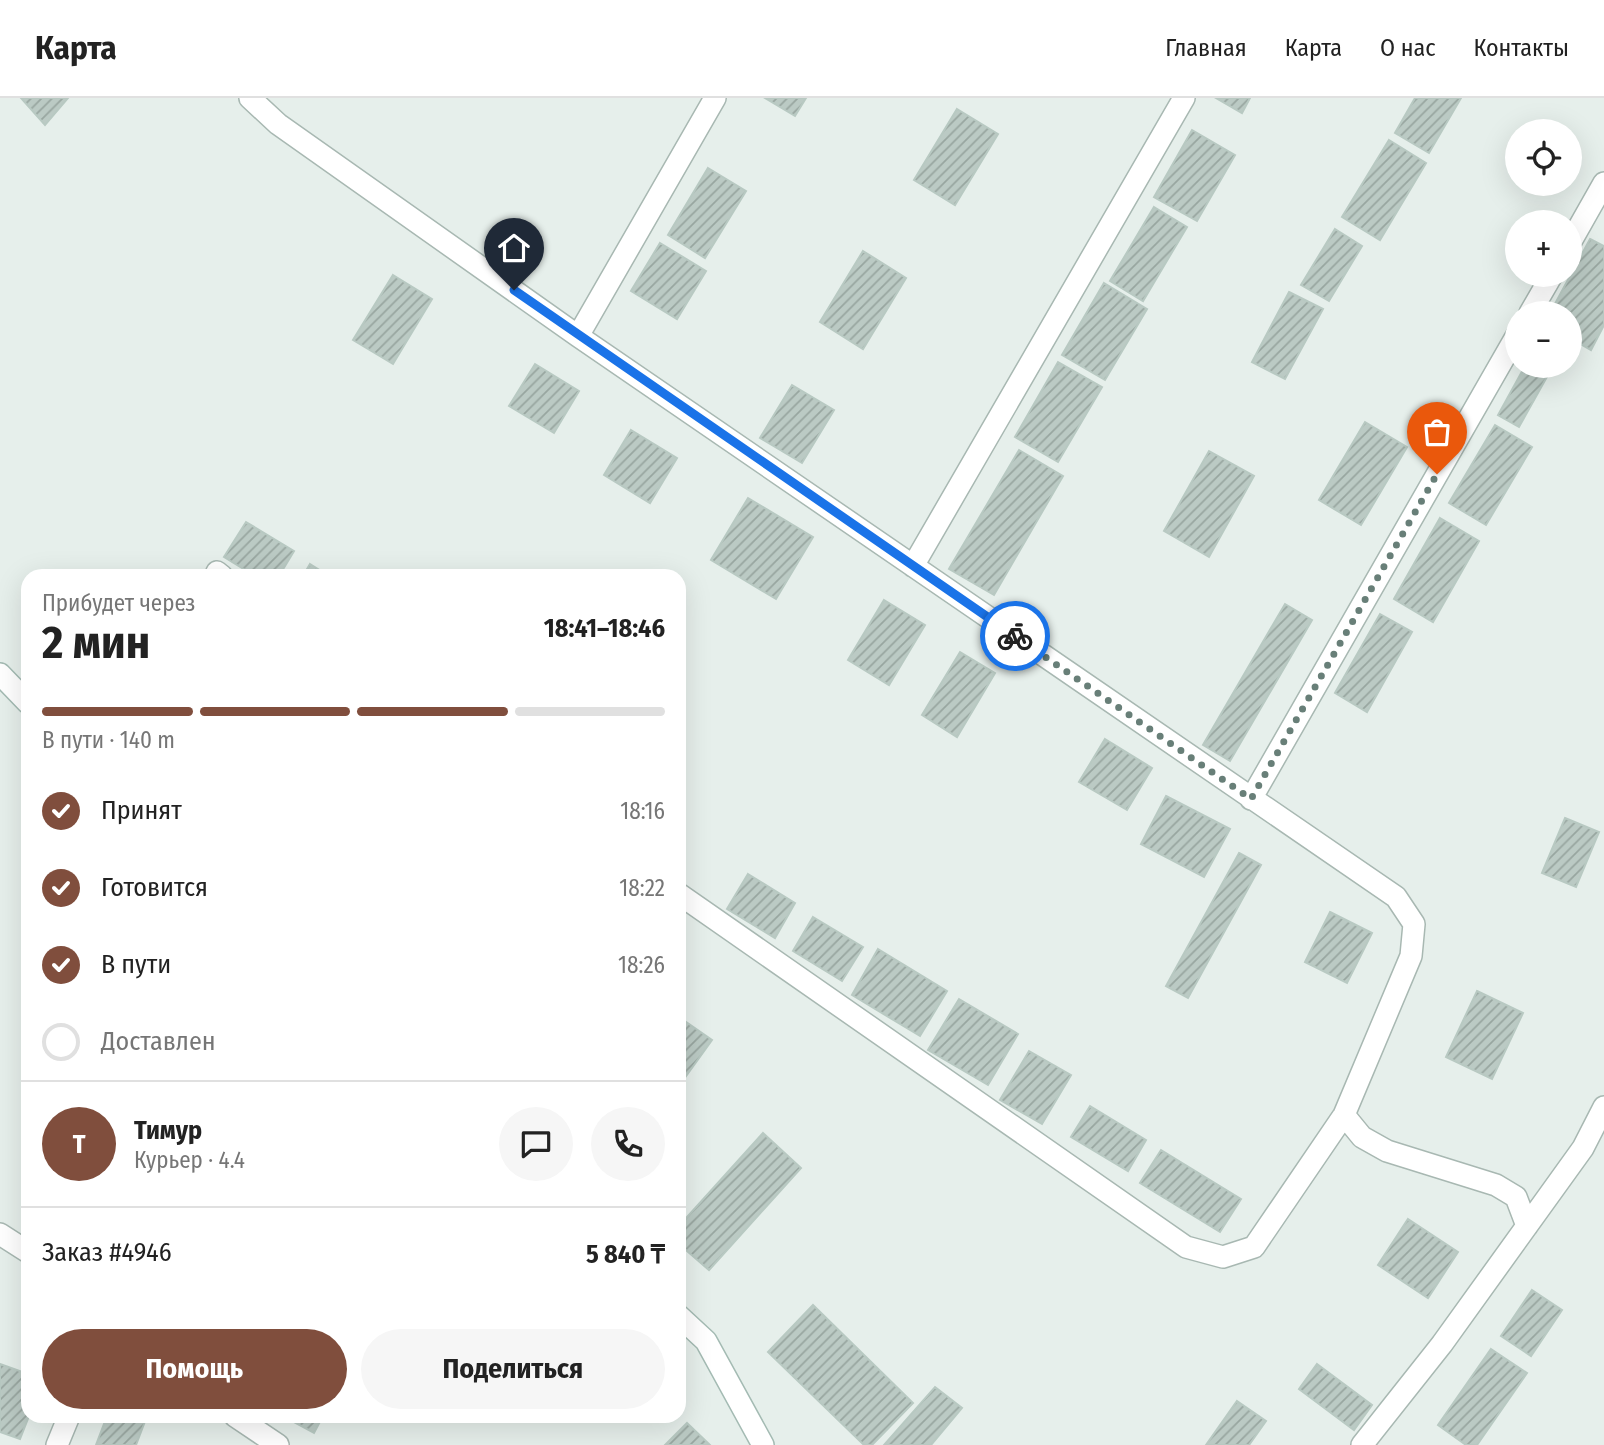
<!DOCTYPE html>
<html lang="ru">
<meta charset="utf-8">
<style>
:root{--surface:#fff;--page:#f6f6f6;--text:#222;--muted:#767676;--line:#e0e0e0;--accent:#804e3d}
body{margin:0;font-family:"Fira Sans Condensed",sans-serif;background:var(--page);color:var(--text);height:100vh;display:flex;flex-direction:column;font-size:26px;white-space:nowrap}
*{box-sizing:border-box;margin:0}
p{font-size:23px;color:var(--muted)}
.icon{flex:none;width:38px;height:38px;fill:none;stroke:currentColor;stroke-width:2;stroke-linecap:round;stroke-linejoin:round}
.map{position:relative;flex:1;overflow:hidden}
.side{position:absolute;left:21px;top:471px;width:665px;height:854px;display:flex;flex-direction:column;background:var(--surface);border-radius:21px;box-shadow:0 7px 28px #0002}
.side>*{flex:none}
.buttons{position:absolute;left:1505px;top:21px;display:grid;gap:14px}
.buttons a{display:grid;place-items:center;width:77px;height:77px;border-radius:50%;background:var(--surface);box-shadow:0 7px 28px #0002;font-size:35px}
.pin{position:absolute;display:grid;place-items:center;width:60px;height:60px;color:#fff;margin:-72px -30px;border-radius:50% 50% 50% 0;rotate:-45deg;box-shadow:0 0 7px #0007}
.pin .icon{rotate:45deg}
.courier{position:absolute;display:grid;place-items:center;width:70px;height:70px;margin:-35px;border:5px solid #1a73e8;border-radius:50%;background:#fff;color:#222;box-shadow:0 2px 9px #0007}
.headline em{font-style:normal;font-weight:700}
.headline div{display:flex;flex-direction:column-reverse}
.headline{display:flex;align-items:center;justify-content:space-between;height:119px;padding:0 21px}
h1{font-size:46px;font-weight:700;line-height:52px}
.bar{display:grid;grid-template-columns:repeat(4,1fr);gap:10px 7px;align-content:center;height:84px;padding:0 21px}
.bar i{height:9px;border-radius:5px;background:var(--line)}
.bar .selected{background:var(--accent)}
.bar p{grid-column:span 4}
.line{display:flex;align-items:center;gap:18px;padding:0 21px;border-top:2px solid var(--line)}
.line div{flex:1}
.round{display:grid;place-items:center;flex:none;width:74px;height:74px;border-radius:37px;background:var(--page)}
ol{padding:0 21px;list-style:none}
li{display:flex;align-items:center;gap:21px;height:77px}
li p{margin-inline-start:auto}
li .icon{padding:7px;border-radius:50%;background:var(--accent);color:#fff;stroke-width:4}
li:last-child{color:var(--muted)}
li i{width:38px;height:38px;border:4px solid var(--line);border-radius:50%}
.action{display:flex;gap:14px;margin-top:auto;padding:14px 21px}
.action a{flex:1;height:80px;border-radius:42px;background:var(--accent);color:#fff;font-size:28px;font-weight:700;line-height:80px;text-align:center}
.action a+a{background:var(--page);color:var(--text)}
header{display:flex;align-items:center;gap:42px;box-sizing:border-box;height:98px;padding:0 35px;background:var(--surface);border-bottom:2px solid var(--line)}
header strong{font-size:33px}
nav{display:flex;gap:38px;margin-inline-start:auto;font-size:24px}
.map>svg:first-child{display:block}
.building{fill:url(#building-hatch);stroke:#b8c9c2;stroke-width:2}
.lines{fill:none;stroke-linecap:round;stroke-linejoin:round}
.street-casing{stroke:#a8b8b2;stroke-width:24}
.secondary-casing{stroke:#a4bbb3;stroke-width:24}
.street{stroke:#fff;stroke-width:21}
.secondary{stroke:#fff;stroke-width:21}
.done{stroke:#687f78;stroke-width:7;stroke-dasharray:0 12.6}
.route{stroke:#1a73e8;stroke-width:9}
</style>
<header>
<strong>Карта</strong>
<nav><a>Главная</a><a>Карта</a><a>О нас</a><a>Контакты</a></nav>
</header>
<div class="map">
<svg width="1604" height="1347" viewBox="0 0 1604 1347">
<defs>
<pattern id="building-hatch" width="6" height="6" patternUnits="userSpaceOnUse" patternTransform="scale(1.75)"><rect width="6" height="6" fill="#bbcac4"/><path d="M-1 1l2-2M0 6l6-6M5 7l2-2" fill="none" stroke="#98a6a0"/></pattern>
</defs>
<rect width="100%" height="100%" fill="#e6efeb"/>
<!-- building -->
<path class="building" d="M21,0h47l-23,27z
M765,0h41l-11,18z
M1216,0h34l-8,15z
M1415,0h46l-32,55 -34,-20z
M957,11l41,25 -43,71 -41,-25z
M1192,32l43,25 -38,66 -43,-24z
M1389,42l37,23 -46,77 -38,-23z
M708,70l38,23 -41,67 -37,-23z
M1154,109l33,20 -44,74 -33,-20z
M1335,131l27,17 -33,55 -28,-16z
M1590,141l14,7v79l-13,25 -21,-12v-25h-20z
M660,145l46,28 -29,48 -46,-28z
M863,153l43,27 -43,71 -43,-27z
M393,177l39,24 -39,65 -40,-24z
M1104,185l43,26 -42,71 -43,-25z
M1289,194l34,17 -38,70 -33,-17z
M1058,264l44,25 -44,75 -43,-25z
M535,266l44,27 -25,42 -45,-27z
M1525,268h28l-34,61 -21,-12z
M792,287l42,25 -32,53 -42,-25z
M1365,324l42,25 -46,78 -42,-25z
M1495,327l37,22 -46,78 -37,-22z
M631,332l46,28 -27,45 -46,-28z
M1019,352l44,26 -69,119 -45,-26z
M1209,353l45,25 -45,81 -45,-26z
M748,400l65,39 -37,62 -65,-39z
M1440,420l39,23 -46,81 -39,-23z
M246,424l48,29 -15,25h-24l-31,-19z
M310,466l19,12h-26z
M884,502l41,25 -36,60 -41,-25z
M1285,506l27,16 -82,141 -27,-16z
M1380,516l32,18 -45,80 -32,-19z
M960,554l35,21 -38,64 -35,-22z
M1105,641l47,29 -25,42 -48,-28z
M1166,698l64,33 -26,48 -63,-33z
M1565,720l34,14 -23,55 -34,-14z
M1239,755l22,12 -73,133 -22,-12z
M748,776l47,29 -20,35 -48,-29z
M1330,814l42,21 -25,50 -42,-21z
M813,819l50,30 -21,34 -49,-30z
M878,851l69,42 -27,45 -68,-41z
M1477,893l46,22 -31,66 -46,-22z
M959,901l59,35 -30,51 -60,-35z
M679,919l33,23 -33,46z
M1029,953l42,24 -29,49 -42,-24z
M1090,1008l56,34 -18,31 -57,-34z
M763,1035l38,35 -92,102 -30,-26v-18z
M1161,1052l80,49 -21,33 -80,-49z
M1408,1121l50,33 -30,46 -50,-33z
M1532,1192l30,20 -31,46 -30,-20z
M813,1207l100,98 -41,42h-8l-96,-93z
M1491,1251l36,24 -50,72h-11l-28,-20z
M0,1266l28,10 1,42 -9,23 -20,-7z
M1317,1266l55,41 -18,25 -55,-41z
M935,1289l27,21 -31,37h-47z
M1237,1303l29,20 -17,24h-43z
M107,1318h40l-11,29h-40z
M283,1318h40l-9,17z
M687,1325l23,22h-45z"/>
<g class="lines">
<!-- street casing -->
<g class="street-casing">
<path id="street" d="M250,0l28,26 300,212 818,561 18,27 -3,32 -67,159 -90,132 -31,10 -37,-10 -507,-353
M1570,145l34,-60
M1530,215l22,-38
M578,238l137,-238
M913,468l271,-468
M217,474l5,4
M1251,701l266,-464
M1344,1017l18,22 25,14 109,34 20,12 11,29
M0,1136l28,18
M235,1318l43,29
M57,1347l12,-29
M1362,1347l80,-101 141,-196 21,-41"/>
</g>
<!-- secondary casing -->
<g class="secondary-casing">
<path id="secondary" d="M0,576l28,29
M679,1218l27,25 57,104"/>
</g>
<!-- street -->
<use href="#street" class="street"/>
<!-- secondary -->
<use href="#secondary" class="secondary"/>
</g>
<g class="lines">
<!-- done -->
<path class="done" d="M1015,538l236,163 186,-325"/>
<!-- route -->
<path class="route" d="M514,192l501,346"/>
</g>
</svg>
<div class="buttons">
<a><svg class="icon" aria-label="locate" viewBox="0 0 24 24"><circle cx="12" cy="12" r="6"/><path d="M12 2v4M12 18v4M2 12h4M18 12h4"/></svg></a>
<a>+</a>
<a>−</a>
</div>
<div class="pin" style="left:1437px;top:376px;background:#ea580c"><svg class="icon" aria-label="bag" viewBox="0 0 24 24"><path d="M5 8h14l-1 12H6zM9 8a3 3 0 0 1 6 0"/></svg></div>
<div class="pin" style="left:514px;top:192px;background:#1f2937"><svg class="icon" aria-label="home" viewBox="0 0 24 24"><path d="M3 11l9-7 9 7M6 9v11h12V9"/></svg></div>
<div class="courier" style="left:1015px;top:538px"><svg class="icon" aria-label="bike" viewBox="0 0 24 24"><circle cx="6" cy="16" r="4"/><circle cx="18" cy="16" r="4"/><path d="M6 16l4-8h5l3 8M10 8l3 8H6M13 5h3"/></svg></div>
<section class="side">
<div class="headline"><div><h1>2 мин</h1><p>Прибудет через</p></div><em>18:41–18:46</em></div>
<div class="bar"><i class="selected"></i><i class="selected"></i><i class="selected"></i><i></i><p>В пути · 140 m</p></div>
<ol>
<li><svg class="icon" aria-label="check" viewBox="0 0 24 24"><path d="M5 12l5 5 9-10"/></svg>Принят<p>18:16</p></li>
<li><svg class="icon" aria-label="check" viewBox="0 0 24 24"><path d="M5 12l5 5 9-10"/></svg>Готовится<p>18:22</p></li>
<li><svg class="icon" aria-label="check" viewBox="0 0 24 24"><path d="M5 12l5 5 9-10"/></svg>В пути<p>18:26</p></li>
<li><i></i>Доставлен</li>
</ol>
<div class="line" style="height:126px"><b class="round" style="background:var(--accent);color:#fff">Т</b><div><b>Тимур</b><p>Курьер · 4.4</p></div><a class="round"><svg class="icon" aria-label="chat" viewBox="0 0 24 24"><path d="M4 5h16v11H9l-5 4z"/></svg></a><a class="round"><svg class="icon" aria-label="phone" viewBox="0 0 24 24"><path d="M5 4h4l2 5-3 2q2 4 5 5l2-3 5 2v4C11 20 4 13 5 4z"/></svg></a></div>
<div class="line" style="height:91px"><div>Заказ #4946</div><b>5 840 ₸</b></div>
<div class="action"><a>Помощь</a><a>Поделиться</a></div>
</section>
</div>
